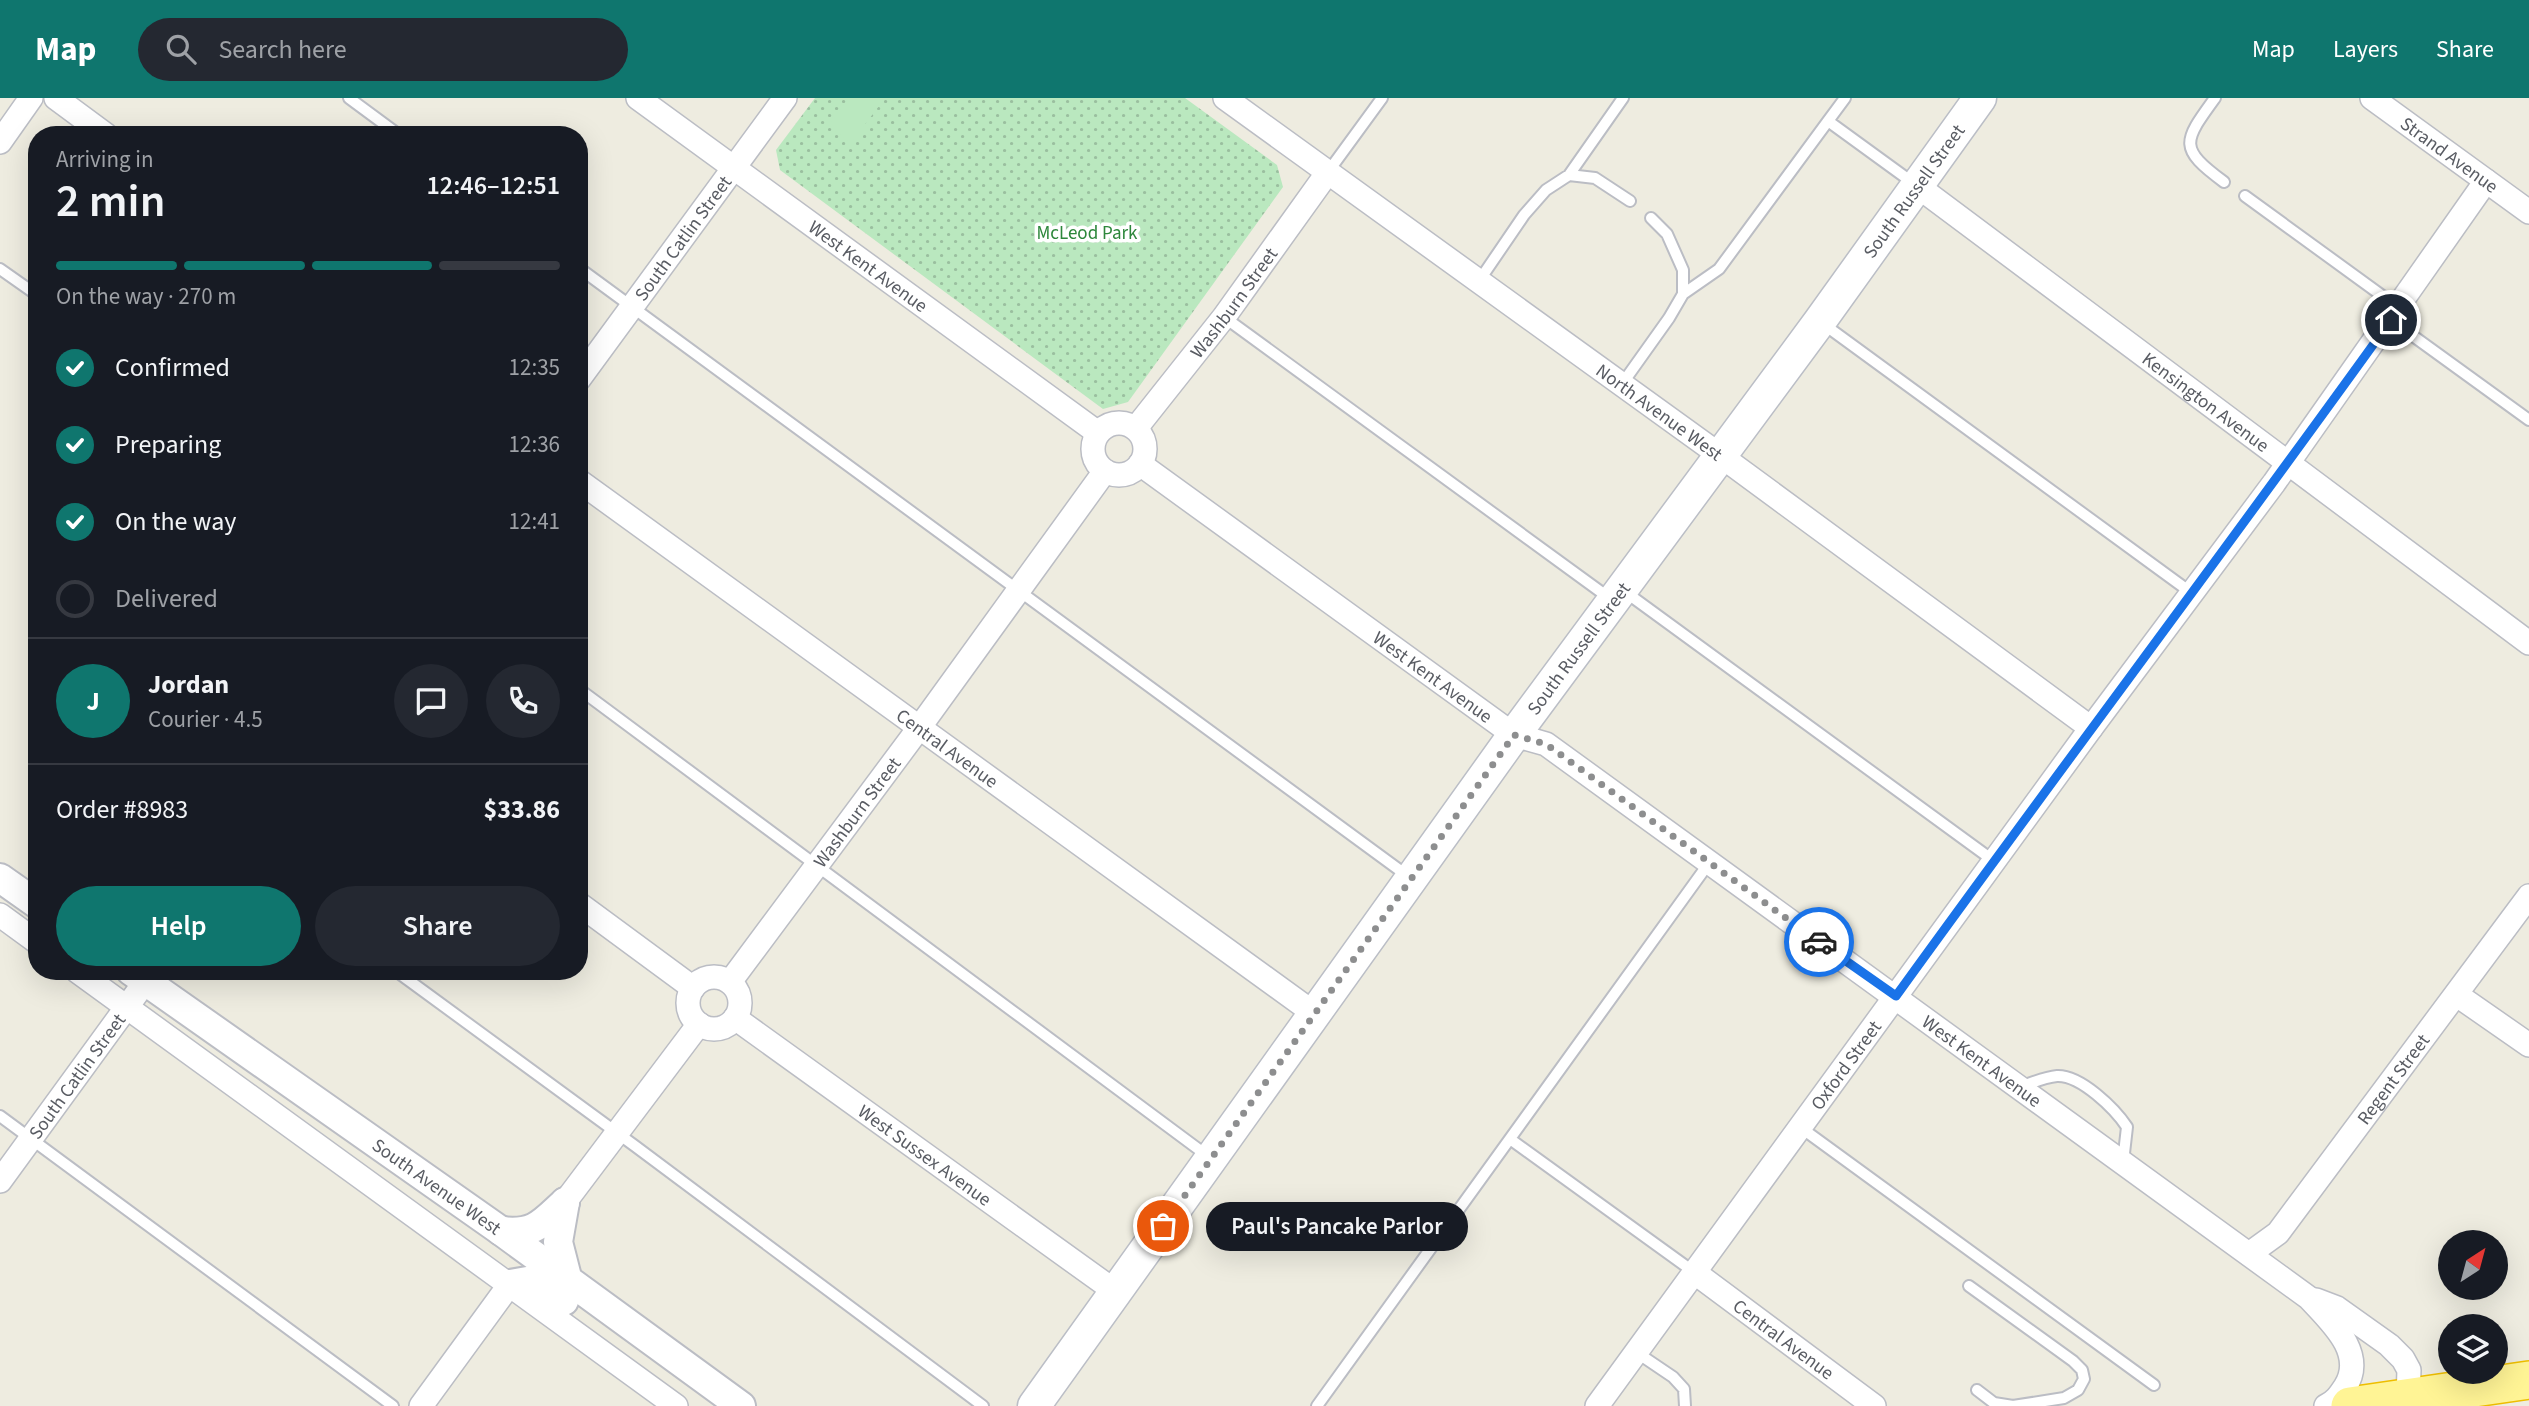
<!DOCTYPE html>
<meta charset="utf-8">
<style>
:root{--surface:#171b24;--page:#242831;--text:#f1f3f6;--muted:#9ea1a6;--line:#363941;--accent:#0f766e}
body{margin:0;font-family:"Source Sans 3",sans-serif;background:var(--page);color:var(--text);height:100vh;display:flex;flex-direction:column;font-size:26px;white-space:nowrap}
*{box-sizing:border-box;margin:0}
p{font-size:23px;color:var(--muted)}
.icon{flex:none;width:38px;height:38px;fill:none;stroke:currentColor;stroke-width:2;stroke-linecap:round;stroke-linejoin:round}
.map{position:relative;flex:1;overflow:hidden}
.details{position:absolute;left:28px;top:28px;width:560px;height:854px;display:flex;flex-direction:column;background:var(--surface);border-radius:28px;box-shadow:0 7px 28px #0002}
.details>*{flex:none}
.needle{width:46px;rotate:36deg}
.controls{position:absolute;left:2438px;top:1132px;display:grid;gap:14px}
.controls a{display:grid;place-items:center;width:70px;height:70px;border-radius:50%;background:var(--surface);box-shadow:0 7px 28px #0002;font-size:35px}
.pin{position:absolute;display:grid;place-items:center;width:60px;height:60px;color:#fff;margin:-30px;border:4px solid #fff;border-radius:50%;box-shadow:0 2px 7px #0007}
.courier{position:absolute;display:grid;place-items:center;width:70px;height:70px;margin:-35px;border:5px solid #1a73e8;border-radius:50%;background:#fff;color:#222;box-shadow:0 2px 9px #0007}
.bubble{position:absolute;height:49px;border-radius:24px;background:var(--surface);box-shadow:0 7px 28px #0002;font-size:23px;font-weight:600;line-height:49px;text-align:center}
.head em{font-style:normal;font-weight:600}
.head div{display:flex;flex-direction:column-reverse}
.head{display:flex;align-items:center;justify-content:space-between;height:119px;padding:0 28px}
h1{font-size:46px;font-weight:600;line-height:52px}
.bar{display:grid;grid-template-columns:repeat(4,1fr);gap:10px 7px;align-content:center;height:84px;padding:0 28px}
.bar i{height:9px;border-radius:5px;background:var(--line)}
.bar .selected{background:var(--accent)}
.bar p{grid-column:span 4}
.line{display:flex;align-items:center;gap:18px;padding:0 28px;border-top:2px solid var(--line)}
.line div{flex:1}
.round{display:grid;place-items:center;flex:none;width:74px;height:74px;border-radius:37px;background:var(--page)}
ol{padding:0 28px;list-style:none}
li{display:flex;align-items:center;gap:21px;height:77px}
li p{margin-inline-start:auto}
li .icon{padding:7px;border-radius:50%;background:var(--accent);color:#fff;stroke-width:4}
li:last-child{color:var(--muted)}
li i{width:38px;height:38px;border:4px solid var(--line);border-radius:50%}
.cta{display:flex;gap:14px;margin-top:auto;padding:14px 28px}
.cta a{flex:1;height:80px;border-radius:42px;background:var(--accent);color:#fff;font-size:28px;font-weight:600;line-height:80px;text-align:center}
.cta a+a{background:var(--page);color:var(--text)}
header{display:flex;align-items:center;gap:42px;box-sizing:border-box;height:98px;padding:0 35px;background:var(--accent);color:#fff}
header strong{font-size:33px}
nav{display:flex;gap:38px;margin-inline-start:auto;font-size:24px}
.search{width:490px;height:63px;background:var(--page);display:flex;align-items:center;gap:18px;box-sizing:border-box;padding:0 24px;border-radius:38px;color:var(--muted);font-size:26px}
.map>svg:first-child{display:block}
.park{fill:url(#park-dots)}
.pitch{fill:#bae8bf}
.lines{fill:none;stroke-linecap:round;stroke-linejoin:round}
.service-casing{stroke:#bbbdc4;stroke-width:14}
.minor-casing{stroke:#bbbdc4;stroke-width:26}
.tertiary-casing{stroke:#bbbdc4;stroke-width:32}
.secondary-casing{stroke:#bbbec6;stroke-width:35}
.trunk-casing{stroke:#eebe00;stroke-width:40}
.service{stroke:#fff;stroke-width:10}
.minor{stroke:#fff;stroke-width:23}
.tertiary{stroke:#fff;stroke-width:28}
.secondary{stroke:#fff;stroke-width:32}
.trunk{stroke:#fff495;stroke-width:37}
.done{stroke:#8d8e8f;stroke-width:7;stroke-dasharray:0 12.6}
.route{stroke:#1a73e8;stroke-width:9}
.labels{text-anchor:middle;stroke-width:7;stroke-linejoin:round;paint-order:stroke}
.street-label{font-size:19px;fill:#595c63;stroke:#fff}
.park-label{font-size:19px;fill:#2d873b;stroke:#fff}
</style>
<header>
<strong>Map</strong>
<div class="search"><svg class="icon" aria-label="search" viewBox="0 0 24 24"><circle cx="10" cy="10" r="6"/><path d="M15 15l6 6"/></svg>Search here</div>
<nav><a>Map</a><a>Layers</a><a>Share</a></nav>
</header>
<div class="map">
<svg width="2529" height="1308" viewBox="0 0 2529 1308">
<defs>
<pattern id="park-dots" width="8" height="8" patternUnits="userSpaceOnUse" patternTransform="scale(1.75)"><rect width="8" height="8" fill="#bae8bf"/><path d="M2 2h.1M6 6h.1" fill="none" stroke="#9abf9f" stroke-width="1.8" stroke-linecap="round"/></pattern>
</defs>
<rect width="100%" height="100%" fill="#eeece0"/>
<!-- park -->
<path class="park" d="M815,0h370l92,67 6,22 -155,215 -25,7 -323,-239 -4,-20z"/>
<!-- pitch -->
<path class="pitch" d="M849,0h36l-34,45 -23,-17z"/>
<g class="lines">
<!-- service casing -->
<g class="service-casing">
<path id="service" d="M349,0l50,37
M2215,0c-32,44 -37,50 9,84
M1828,23l17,-23
M1328,74l54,-74
M1569,77l26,3 35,23
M2245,98l154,112
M579,170l830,609
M0,171l37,26
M1479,183l45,-66 22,-25 23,-15 54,-77
M1683,196l36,-25 109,-148 88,64
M1224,219l388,283
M2391,222l138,100
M1822,225l371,271
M1622,286l47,-66 14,-24v-24l-16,-36 -16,-16
M1624,493l370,270
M579,591l630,468
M396,873l239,175 348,260
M2020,989c11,-4 25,-10 37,-11 24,-1 58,33 70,51l-4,35
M0,1018l393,290
M1800,1029l354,258
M1510,1041l184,133
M1969,1188l104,75 9,9 2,9 -6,11 -14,8 -51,8 -19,-3 -17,-13
M1636,1254l37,25 11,12 1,17
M1317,1308l392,-543"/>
</g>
<!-- minor casing -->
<g class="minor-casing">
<g id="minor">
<path d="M56,0l50,37"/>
<path id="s1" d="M638,0l460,335"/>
<path id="s2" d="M1225,0l496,358 370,272"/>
<path id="s3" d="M2372,0l157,114"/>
<path d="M0,44l31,-44"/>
<path id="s4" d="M1916,87l613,458"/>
<path id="s5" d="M579,281l206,-281"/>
<circle cx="1119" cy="351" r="26"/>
<path id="s6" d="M1136,330l88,-111 104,-145"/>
<path id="s7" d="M1140,366l374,271 32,9 763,554c21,23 58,55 36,89 -6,9 -10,15 -19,19"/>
<path id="s8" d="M579,383l736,533"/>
<path d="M579,806l114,84"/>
<path d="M0,817l37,27"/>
<path d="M77,873l599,435"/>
<circle cx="714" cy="905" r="26"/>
<path id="s9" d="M730,884l189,-254 186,-257"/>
<path d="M2457,897l72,50"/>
<path id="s10" d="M735,920l381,274"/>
<path id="s11" d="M0,1083l153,-210"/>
<path d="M565,1104l134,-178"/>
<path id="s12" d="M2249,1156l29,-21 251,-337"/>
<path id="s13" d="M1694,1174l180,134"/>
<path d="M2316,1202l21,8 52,37 14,14 6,11 -1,27"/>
<path d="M421,1308l89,-122"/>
<path id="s14" d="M1597,1308l494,-678 183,-245 212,-302"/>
</g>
</g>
<!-- tertiary casing -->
<g class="tertiary-casing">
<g id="tertiary">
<path d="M0,780l37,26"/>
<path id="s15" d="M131,873l370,260 240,175"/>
<path d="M565,1104l-7,40 10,39"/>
<path d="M501,1133c34,4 41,-8 64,-29"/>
<path d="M510,1186l23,-4 31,21"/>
</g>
</g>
<!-- secondary casing -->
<g class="secondary-casing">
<g id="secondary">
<path id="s16" d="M1034,1308l480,-671 306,-414 160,-223"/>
</g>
</g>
<!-- trunk casing -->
<g class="trunk-casing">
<path id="trunk" d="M2350,1308l179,-26"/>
</g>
<!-- service -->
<use href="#service" class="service"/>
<!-- minor -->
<use href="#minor" class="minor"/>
<!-- tertiary -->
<use href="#tertiary" class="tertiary"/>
<!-- secondary -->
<use href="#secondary" class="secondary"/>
<!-- trunk -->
<use href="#trunk" class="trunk"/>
</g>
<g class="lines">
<!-- done -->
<path class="done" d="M1163,1128l351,-491 32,9 273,198"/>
<!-- route -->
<path class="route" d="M1819,844l77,54c164,-227 332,-449 495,-676"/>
</g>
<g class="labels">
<!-- street labels -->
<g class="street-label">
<text dy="7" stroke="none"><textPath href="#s3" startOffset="96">Strand Avenue</textPath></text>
<text dy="7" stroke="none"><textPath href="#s16" startOffset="1500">South Russell Street</textPath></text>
<text dy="7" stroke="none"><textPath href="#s5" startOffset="175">South Catlin Street</textPath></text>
<text dy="7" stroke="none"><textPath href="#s1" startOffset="285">West Kent Avenue</textPath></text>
<text dy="7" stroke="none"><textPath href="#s6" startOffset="159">Washburn Street</textPath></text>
<text dy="7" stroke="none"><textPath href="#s4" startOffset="362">Kensington Avenue</textPath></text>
<text dy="7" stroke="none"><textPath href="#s2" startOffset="536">North Avenue West</textPath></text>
<text dy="7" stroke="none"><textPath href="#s16" startOffset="933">South Russell Street</textPath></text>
<text dy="7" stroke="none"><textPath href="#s7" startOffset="362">West Kent Avenue</textPath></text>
<text dy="7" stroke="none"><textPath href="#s8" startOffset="455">Central Avenue</textPath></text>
<text dy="7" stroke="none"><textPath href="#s9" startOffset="212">Washburn Street</textPath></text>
<text dy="7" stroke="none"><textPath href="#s7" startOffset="1034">West Kent Avenue</textPath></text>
<text dy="7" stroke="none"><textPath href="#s14" startOffset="422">Oxford Street</textPath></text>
<text dy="7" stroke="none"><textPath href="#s11" startOffset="130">South Catlin Street</textPath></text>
<text dy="7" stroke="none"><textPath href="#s12" startOffset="228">Regent Street</textPath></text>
<text dy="7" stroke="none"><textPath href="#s10" startOffset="234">West Sussex Avenue</textPath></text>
<text dy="7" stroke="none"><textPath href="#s15" startOffset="374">South Avenue West</textPath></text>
<text dy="7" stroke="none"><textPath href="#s13" startOffset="112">Central Avenue</textPath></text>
</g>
<!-- park labels -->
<g class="park-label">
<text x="1087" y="141">McLeod Park</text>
</g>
</g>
</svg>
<div class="controls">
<a><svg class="needle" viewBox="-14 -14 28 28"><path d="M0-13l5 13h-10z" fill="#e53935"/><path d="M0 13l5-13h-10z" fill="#9ea1a6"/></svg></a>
<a><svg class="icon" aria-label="layers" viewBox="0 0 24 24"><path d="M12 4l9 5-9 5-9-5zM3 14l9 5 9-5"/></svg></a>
</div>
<div class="pin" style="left:1163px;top:1128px;background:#ea580c"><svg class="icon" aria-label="bag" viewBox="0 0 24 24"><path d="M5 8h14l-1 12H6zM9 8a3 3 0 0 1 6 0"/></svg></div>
<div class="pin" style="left:2391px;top:222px;background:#1f2937"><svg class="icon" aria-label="home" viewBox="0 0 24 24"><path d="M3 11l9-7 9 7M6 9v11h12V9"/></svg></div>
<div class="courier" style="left:1819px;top:844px"><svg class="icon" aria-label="car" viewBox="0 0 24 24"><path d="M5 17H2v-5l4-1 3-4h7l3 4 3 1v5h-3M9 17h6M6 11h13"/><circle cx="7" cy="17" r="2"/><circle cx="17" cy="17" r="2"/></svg></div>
<div class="bubble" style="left:1206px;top:1104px;width:262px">Paul's Pancake Parlor</div>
<section class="details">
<div class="head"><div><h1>2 min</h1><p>Arriving in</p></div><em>12:46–12:51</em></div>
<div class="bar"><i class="selected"></i><i class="selected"></i><i class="selected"></i><i></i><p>On the way · 270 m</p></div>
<ol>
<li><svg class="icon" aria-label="check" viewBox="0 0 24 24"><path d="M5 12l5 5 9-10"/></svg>Confirmed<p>12:35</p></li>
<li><svg class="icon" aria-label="check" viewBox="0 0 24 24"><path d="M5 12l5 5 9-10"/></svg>Preparing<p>12:36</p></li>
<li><svg class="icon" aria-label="check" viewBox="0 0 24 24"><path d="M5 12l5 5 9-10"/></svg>On the way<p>12:41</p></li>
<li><i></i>Delivered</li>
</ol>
<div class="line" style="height:126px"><b class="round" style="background:var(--accent);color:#fff">J</b><div><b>Jordan</b><p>Courier · 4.5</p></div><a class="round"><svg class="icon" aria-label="chat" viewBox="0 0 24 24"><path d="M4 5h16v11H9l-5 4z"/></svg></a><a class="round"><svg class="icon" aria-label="phone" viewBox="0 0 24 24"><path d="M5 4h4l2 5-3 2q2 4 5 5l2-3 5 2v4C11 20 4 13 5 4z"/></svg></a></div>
<div class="line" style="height:91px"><div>Order #8983</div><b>$33.86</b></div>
<div class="cta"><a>Help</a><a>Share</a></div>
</section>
</div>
